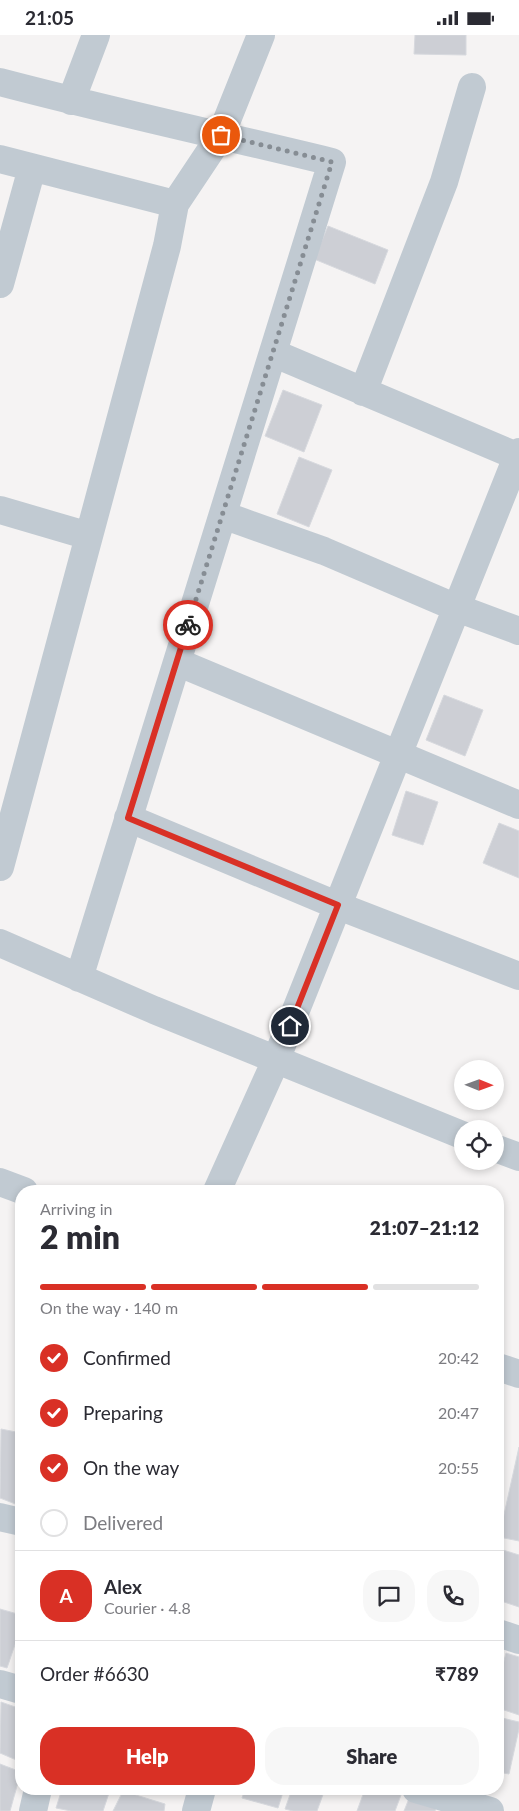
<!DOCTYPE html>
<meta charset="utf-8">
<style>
:root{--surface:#fff;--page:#f7f7f7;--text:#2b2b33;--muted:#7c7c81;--line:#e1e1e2;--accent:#d93025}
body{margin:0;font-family:Lato,sans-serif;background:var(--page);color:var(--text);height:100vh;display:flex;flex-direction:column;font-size:19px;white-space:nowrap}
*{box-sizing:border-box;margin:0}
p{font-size:16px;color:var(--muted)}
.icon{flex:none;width:28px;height:28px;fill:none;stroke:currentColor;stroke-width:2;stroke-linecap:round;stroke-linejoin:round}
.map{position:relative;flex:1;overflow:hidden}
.drawer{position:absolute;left:15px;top:1150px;width:489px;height:610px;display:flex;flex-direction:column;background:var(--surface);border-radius:20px;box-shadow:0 2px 8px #0003}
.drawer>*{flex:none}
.needle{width:32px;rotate:91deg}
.buttons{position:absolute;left:454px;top:1025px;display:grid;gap:10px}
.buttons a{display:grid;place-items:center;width:50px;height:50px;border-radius:50%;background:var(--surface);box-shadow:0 2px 8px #0003;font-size:25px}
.pin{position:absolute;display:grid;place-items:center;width:42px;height:42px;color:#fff;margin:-21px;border:2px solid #fff;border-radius:50%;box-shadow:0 1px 5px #0007}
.courier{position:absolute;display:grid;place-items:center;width:50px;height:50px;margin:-25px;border:4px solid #d93025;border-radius:50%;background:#fff;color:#222;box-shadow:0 1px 6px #0007}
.head em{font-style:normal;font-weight:800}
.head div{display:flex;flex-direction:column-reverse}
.head{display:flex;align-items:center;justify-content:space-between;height:85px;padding:0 25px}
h1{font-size:32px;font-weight:800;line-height:38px}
.bar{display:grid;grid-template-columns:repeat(4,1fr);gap:8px 5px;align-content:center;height:60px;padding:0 25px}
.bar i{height:6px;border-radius:4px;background:var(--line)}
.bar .current{background:var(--accent)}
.bar p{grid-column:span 4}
.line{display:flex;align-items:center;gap:12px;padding:0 25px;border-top:1px solid var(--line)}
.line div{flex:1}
.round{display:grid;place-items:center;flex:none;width:52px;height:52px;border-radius:20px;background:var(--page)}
ol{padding:0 25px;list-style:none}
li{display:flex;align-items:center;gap:15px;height:55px}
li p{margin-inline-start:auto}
li .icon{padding:5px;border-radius:50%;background:var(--accent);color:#fff;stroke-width:4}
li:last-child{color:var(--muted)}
li i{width:28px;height:28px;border:2px solid var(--line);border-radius:50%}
.primary-button{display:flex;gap:10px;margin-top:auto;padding:10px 25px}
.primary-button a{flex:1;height:58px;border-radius:20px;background:var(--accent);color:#fff;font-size:20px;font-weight:800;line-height:58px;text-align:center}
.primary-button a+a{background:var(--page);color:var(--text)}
.status{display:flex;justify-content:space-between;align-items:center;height:35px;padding:0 25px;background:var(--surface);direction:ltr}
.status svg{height:14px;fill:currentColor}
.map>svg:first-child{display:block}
.building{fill:#cdcfd5;stroke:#d7d9de}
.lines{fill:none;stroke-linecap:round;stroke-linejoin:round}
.minor{stroke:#c1cad2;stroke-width:28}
.done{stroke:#868d94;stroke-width:5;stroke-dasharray:0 9}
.route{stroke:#d93025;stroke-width:6}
</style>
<div class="status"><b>21:05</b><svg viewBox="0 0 49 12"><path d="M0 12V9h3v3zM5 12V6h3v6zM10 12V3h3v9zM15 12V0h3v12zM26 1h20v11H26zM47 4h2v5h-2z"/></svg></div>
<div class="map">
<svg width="519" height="1776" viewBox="0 0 519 1776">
<rect width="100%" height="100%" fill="#f5f3f3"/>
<!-- building -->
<path class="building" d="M415,0h51v20l-52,-1z
M328,191l60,24 -13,34 -61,-25z
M283,355l39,15 -18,47 -39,-16z
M299,422l33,13 -23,57 -32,-13z
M444,660l39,15 -18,46 -39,-16z
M406,756l32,11 -15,43 -31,-10z
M499,788l20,8v47l-36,-15z
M1,1394l20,4v58l-3,14 -18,-7z
M519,1412v94l-20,-4z
M500,1514l19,6v52l-21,-7v-44z
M0,1574l21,6v12l-14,41 -7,-2z
M506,1618l13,4v58l-21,-7v-25z
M1,1667l20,7v53l-21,-9z
M498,1682l21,5v7l-10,45 -11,-2z
M0,1729l21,8 -11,39h-10z
M62,1754h30l17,4 -6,18h-32l-15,-3z
M245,1754h39l-6,19 -36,-10z
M292,1754h33l-8,22h-24l-8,-2z
M365,1754h18l18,6 -6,16h-38z
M123,1756l42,13 -1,7h-51z
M410,1761l26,11 -1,4h-31z"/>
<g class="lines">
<!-- minor -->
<path class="minor" d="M0,47c110,29 221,53 332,80l-253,816
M71,66l25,-66
M0,124l175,45 -8,42 -167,621
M175,169l46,-69 40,-100
M0,249l32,-116
M273,318l246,104
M363,357l81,-210 28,-95
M0,475l89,26
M223,480l101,36 133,57 62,23
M177,627l342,143
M128,783l213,89 178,69
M0,908l154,67 308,125
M495,1113l24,9
M0,1147l24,9
M217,1156l59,-131 243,-608
M498,1332l21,7
M0,1482l21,5
M498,1598l21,7
M0,1649l21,6
M416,1754l74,22
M33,1776l5,-22
M196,1776l6,-22"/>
</g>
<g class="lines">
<!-- done -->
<path class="done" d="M188,590l144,-463 -111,-27"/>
<!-- route -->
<path class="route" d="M188,590l-60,193 210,87 -48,121"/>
</g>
</svg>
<div class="buttons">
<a><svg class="needle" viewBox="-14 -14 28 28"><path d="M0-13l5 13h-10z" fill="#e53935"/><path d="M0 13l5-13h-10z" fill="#7c7c81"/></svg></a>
<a><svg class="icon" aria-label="locate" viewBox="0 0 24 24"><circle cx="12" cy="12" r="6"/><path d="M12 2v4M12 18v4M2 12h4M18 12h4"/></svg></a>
</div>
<div class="pin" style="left:221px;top:100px;background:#ea580c"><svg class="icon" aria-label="bag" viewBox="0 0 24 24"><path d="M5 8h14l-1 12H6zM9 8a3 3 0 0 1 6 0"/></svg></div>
<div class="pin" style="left:290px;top:991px;background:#1f2937"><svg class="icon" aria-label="home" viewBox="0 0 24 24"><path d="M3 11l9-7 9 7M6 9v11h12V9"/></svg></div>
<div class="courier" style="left:188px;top:590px"><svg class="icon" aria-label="bike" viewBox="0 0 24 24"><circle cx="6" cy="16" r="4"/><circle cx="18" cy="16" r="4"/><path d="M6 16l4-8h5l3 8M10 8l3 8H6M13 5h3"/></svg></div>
<section class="drawer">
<div class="head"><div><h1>2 min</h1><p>Arriving in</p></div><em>21:07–21:12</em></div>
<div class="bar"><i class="current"></i><i class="current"></i><i class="current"></i><i></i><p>On the way · 140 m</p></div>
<ol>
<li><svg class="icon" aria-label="check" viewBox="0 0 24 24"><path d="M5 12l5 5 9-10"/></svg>Confirmed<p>20:42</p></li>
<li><svg class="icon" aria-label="check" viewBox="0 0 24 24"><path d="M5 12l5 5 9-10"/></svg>Preparing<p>20:47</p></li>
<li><svg class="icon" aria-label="check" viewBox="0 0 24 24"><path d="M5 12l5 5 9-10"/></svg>On the way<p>20:55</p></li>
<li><i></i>Delivered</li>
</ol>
<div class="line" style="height:90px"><b class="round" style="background:var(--accent);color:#fff">A</b><div><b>Alex</b><p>Courier · 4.8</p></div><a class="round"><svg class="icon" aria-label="chat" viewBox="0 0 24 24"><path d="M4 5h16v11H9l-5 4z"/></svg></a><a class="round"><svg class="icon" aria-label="phone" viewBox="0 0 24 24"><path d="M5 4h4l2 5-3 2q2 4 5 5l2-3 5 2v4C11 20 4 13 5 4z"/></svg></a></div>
<div class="line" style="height:65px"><div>Order #6630</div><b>₹789</b></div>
<div class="primary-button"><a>Help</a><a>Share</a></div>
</section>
</div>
